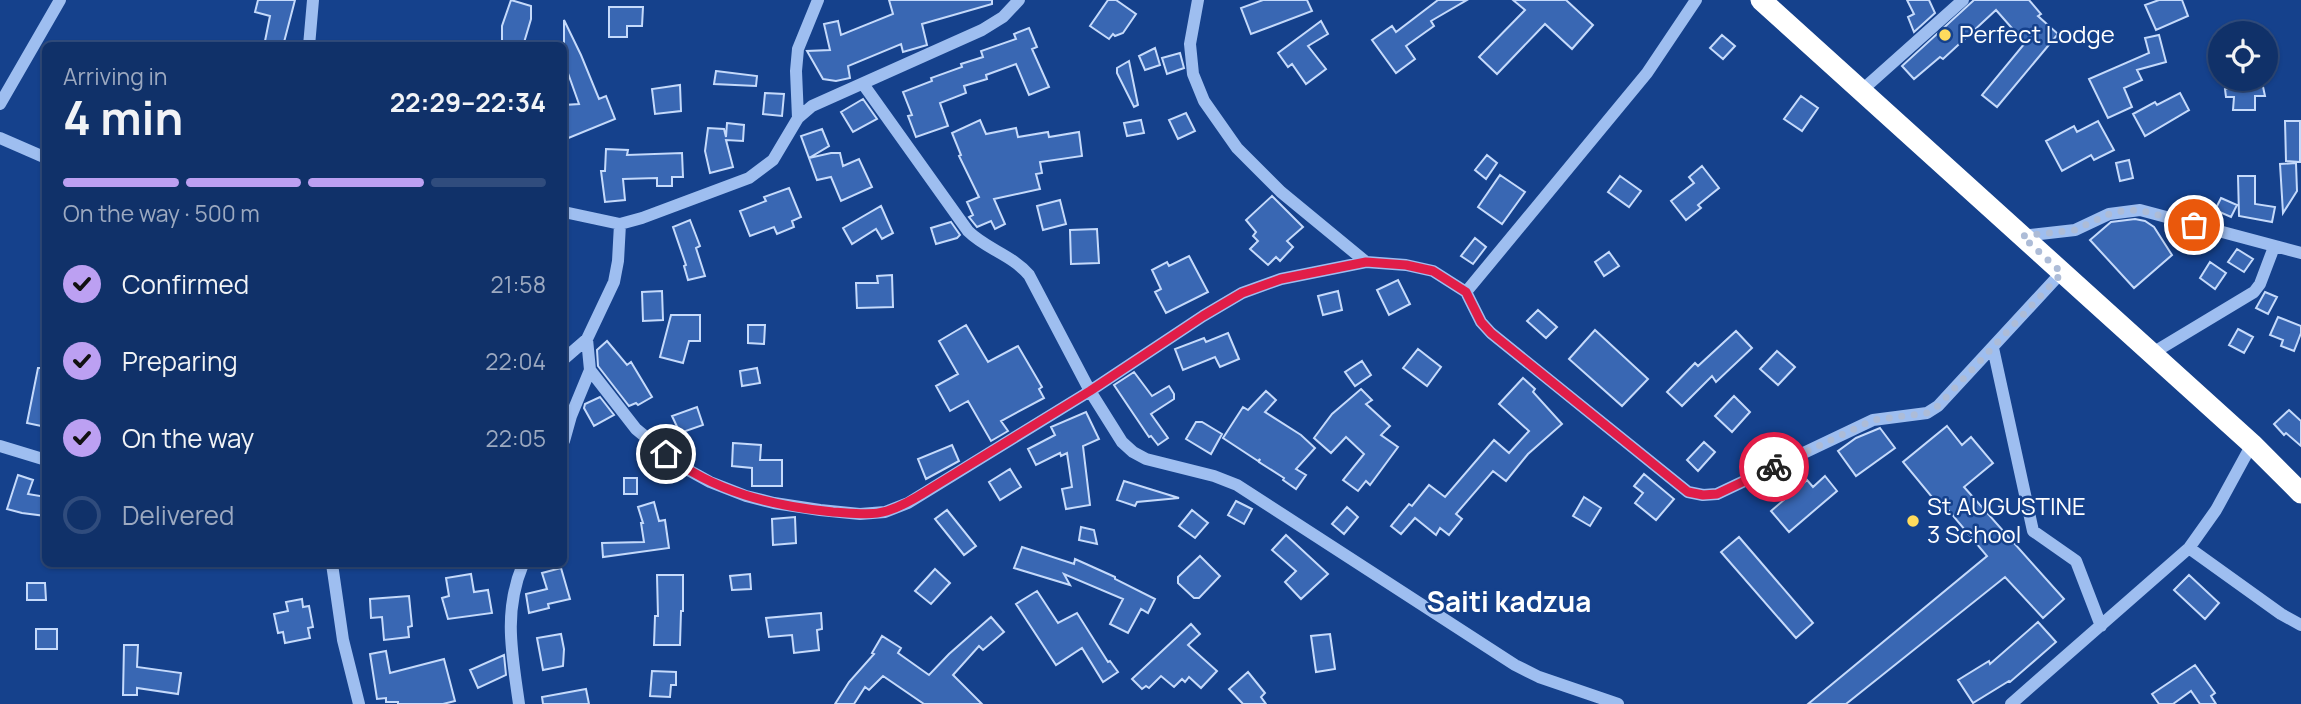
<!DOCTYPE html>
<meta charset="utf-8">
<style>
:root{--surface:#103169;--page:#1e3d71;--text:#f1f3f6;--muted:#9ca9c0;--line:#304c7d;--accent:#bca0f2}
body{margin:0;font-family:Manrope,sans-serif;background:var(--page);color:var(--text);height:100vh;display:flex;flex-direction:column;font-size:26px;white-space:nowrap}
*{box-sizing:border-box;margin:0}
p{font-size:23px;color:var(--muted)}
.icon{flex:none;width:38px;height:38px;fill:none;stroke:currentColor;stroke-width:2;stroke-linecap:round;stroke-linejoin:round}
.map{position:relative;flex:1;overflow:hidden}
.sheet{position:absolute;left:42px;top:42px;width:525px;height:525px;display:flex;flex-direction:column;background:var(--surface);border-radius:10px;box-shadow:0 2px 5px #0004,0 0 0 2px var(--line)}
.sheet>*{flex:none}
.tools{position:absolute;left:2208px;top:21px;display:grid;gap:14px}
.tools a{display:grid;place-items:center;width:70px;height:70px;border-radius:50%;background:var(--surface);box-shadow:0 2px 5px #0004,0 0 0 2px var(--line);font-size:35px}
.pin{position:absolute;display:grid;place-items:center;width:60px;height:60px;color:#fff;margin:-30px;border:4px solid #fff;border-radius:50%;box-shadow:0 2px 7px #0007}
.courier{position:absolute;display:grid;place-items:center;width:70px;height:70px;margin:-35px;border:5px solid #e11d48;border-radius:50%;background:#fff;color:#222;box-shadow:0 2px 9px #0007}
.headline em{font-style:normal;font-weight:700}
.headline div{display:flex;flex-direction:column-reverse}
.headline{display:flex;align-items:center;justify-content:space-between;height:119px;padding:0 21px}
h1{font-size:46px;font-weight:700;line-height:52px}
.bar{display:grid;grid-template-columns:repeat(4,1fr);gap:10px 7px;align-content:center;height:84px;padding:0 21px}
.bar i{height:9px;border-radius:5px;background:var(--line)}
.bar .current{background:var(--accent)}
.bar p{grid-column:span 4}
ol{padding:0 21px;list-style:none}
li{display:flex;align-items:center;gap:21px;height:77px}
li p{margin-inline-start:auto}
li .icon{padding:7px;border-radius:50%;background:var(--accent);color:#111;stroke-width:4}
li:last-child{color:var(--muted)}
li i{width:38px;height:38px;border:4px solid var(--line);border-radius:50%}
.map>svg:first-child{display:block}
.building{fill:#3967b3;stroke:#c5dafb;stroke-width:2}
.lines{fill:none;stroke-linecap:round;stroke-linejoin:round}
.minor{stroke:#9ebef0;stroke-width:12}
.highway{stroke:#fff;stroke-width:21}
.done{stroke:#adbcd7;stroke-width:7;stroke-dasharray:0 12.6}
.route{stroke:#e11d48;stroke-width:9}
.poi-dot{fill:#ffdb5d;stroke:#15418c;stroke-width:2.5}
.labels{text-anchor:middle;stroke-width:5;stroke-linejoin:round;paint-order:stroke}
.poi-label{font-size:24px;fill:#fff;stroke:#15418c;text-anchor:start}
.quarter-label{font-size:28px;font-weight:bold;fill:#fff;stroke:#15418c}
</style>
<div class="map">
<svg width="2301" height="704" viewBox="0 0 2301 704">
<rect width="100%" height="100%" fill="#15418c"/>
<!-- building -->
<path class="building" d="M258,0h37l-12,46h-19l6,-30 -15,-4z
M511,0l20,6v13l-8,27h-21v-20z
M889,0h103v4l-70,20 5,21 -24,7 -2,-8 -53,22 2,12 -14,3 -13,-2 -16,-28 23,-1 -6,-26 14,-3 3,14 52,-21z
M1108,0h8l20,14 -13,19 -8,3 -2,-2 -4,5 -19,-13z
M1263,0h44l5,11 -61,23 -10,-26z
M1438,0h29l-36,21 3,5 -28,20 9,13 -19,14 -24,-33 20,-14 4,6z
M1513,0h53l27,25 -21,24 -27,-25 -48,50 -18,-17 46,-47z
M1907,0h22l6,13 -21,19 -6,-15 6,-3z
M1974,0h55l12,14 -3,2 20,18 -61,73 -15,-12 43,-52 -29,-33 -53,49 -3,-2 -26,22 -12,-13z
M2159,0h23l6,16 -32,14 -11,-25z
M609,7h34l-1,19h-15v11h-18z
M564,20l17,35 18,44 7,-3 9,23 -49,20 -2,-34 15,-1 -15,-42z
M1321,21l7,13 -20,12 18,23 -20,15 -14,-20 -4,3 -10,-14z
M1029,28l8,19 -5,2 17,38 -20,8 -13,-31 -30,11 1,4 -23,7 2,7 -26,10 8,23 -32,11 -8,-21 4,-1 -9,-23 29,-11 -1,-3 31,-11 -1,-3 22,-7 -2,-6 35,-12 -2,-5z
M1722,35l13,11 -12,13 -13,-11z
M2159,35l7,27 -29,8 5,10 -18,8 8,19 -24,11 -19,-39 60,-26 -4,-15z
M1155,48l5,17 -15,5 -6,-14z
M1180,53l4,15 -17,6 -5,-16z
M1129,61l9,44 -4,2 -17,-34v-5z
M716,71l41,5 -1,10 -42,-2z
M2262,82l3,14h-10v14h-22l1,-13h-8l-1,-8z
M680,85l1,26 -26,3 -3,-25z
M765,93l19,1 -2,22 -19,-2z
M2180,93l9,17 -44,26 -12,-22 22,-12 2,3z
M1801,96l17,12 -16,23 -18,-12z
M863,99l14,20 -24,13 -12,-20z
M1186,113l9,18 -17,8 -9,-19z
M980,120l6,14 30,-6 2,9 30,-5 1,5 30,-5 3,24 -42,6 2,11 -6,1 4,15 -46,10 11,25 -10,5 -4,-8 -14,6 -8,-10 4,-2 -6,-13 12,-5 -20,-41 2,-1 -9,-22z
M1141,120l3,13 -17,3 -3,-13z
M2098,121l16,29 -20,10 -3,-5 -29,16 -16,-30 28,-15 3,6z
M2285,121h15v41l-14,-1z
M727,123l17,2 -1,16 -17,-1 7,27 -23,6 -5,-22 3,-23 16,1 2,8z
M822,129l7,17 -20,12 -8,-22z
M606,149l22,1 -1,5 55,-2 1,24h-11v9h-15v-8l-34,1 2,21 -20,2 -4,-31h4z
M831,153h9l3,13 16,-7 13,28 -31,14 -10,-24 -14,3 -8,-22z
M1487,155l10,8 -11,16 -11,-9z
M2129,160l4,18 -13,3 -4,-18z
M2296,163l1,28 -14,22 -3,-49z
M1702,166l17,22 -21,17 3,3 -15,12 -15,-19 23,-18 -5,-6z
M1500,175l25,17 -23,32 -24,-17z
M1620,176l21,15 -12,16 -21,-15z
M2238,176h17v28l20,3 -3,15 -33,-6z
M789,188l12,29 -9,4 2,6 -17,7 -3,-7 -24,9 -10,-25 26,-10 -2,-4z
M1272,196l31,31 -16,14 6,6 -13,14 -4,-4 -8,8 -18,-16 8,-8 -5,-5 3,-4 -10,-12z
M2221,198l16,7 -6,12 -16,-7z
M1060,200l6,24 -23,6 -6,-24z
M881,206l12,27 -11,6 -6,-10 -24,15 -9,-16z
M2135,219l10,2 9,6 18,28 -38,33 -44,-48 21,-18z
M690,220l10,26 -4,2 9,28 -17,4 -4,-14 2,-1 -13,-38z
M951,222l9,13 -3,3 -21,6 -5,-16z
M1097,229l2,34 -28,1 -1,-34z
M1475,238l11,9 -13,17 -12,-8z
M2237,249l16,10 -9,13 -16,-10z
M1609,252l10,14 -15,10 -9,-14z
M1189,256l19,36 -42,21 -11,-21 6,-3 -9,-19 15,-8 2,4z
M2210,262l16,11 -11,16 -15,-11z
M892,275l1,32 -36,1 -1,-25h22l-1,-7z
M1398,280l12,24 -21,11 -12,-25z
M662,291l1,29 -20,1 -1,-29z
M1338,291l4,19 -19,5 -5,-19z
M2265,292l12,5 -9,17 -12,-6z
M1538,310l19,17 -11,11 -19,-17z
M671,315h29v26h-11l-6,22 -23,-6z
M2278,317l23,9v7l-7,18 -13,-5 2,-6 -13,-5z
M748,325h17l-1,19 -16,-1z
M966,325l22,37 30,-16 24,41 -3,2 5,9 -43,23 7,10 -17,10 -23,-40 -18,10 -14,-25 22,-12 -19,-33z
M2238,329l15,8 -9,16 -15,-8z
M1595,330l53,49 -26,27 -53,-47z
M1736,331l16,17 -36,34 -4,-6 -30,30 -15,-14 28,-29 3,3z
M1228,333l11,26 -19,8 -5,-10 -32,13 -8,-21 29,-11 2,4z
M607,341l20,24 4,-3 21,35 -14,8 -2,-2 -7,3 -31,-40 -1,-16z
M1418,349l23,18 -14,19 -24,-18z
M1777,351l18,16 -17,18 -18,-16z
M1362,361l9,14 -16,11 -10,-14z
M38,368h8v59l-19,-4z
M757,368l3,15 -18,3 -2,-15z
M1134,372l18,24 17,-10 5,8v5l-23,15 17,24 -10,7 -7,-9 -2,1 -35,-52z
M1523,378l12,11 -2,3 29,32 -34,30 -22,27 -13,-10 -37,43 6,5 -13,16 -9,-7 -4,7 -21,-17 -14,16 -10,-8 18,-22 3,2 17,-21 16,12 49,-57 15,13 20,-22 -30,-27z
M1361,389l11,11 -6,4 24,22 -9,9 17,12 -28,38 -4,-4 -8,10 -15,-11 21,-26 -18,-17 -15,16 -17,-15 18,-24z
M1266,391l10,9 -11,12 36,23 14,13 -19,21 10,6 -10,14 -13,-9 1,-2 -25,-16 1,-3 -2,2 -35,-23 20,-31 5,3z
M1734,396l16,16 -18,20 -17,-16z
M600,397l14,18 -20,11 -10,-18 1,-4z
M697,407l6,18 -23,8 -8,-17z
M2289,410l12,11v25l-15,-13 -2,2 -10,-11z
M1086,412l13,27 -16,7 7,59 -24,4 -4,-20 10,-2 -5,-34 -6,3 -1,-3 -24,12 -8,-16 27,-14 -4,-8z
M1196,422h6l20,12 -11,20 -25,-15z
M1947,426l15,19 9,-8 22,26 -29,24 100,112 -21,19 -38,-41 -159,127h-38l179,-148 -43,-51 -3,3 -38,-46z
M1880,428l15,20 -39,28 -18,-25 18,-13z
M1704,442l11,10 -17,19 -11,-11z
M733,443l28,2 -1,15h22v26h-30v-18l-20,-2z
M952,445l7,16 -33,18 -8,-20z
M1010,469l11,18 -21,13 -11,-18z
M1644,474l30,25 -18,21 -21,-17 8,-10 -9,-7z
M18,475l15,5 -5,14 18,3v19l-24,-3 -15,-4z
M1825,476l12,15 -48,41 -18,-21 36,-31 6,7z
M624,478h13v16h-13z
M1124,481l55,17 -42,4 -2,4 -18,-6z
M1584,497l17,11 -11,18 -17,-10z
M1236,501l16,8 -8,15 -16,-9z
M654,502l5,19 6,-1 4,28 -66,9 -1,-14 42,-1 -3,-19h2l-5,-16z
M1347,507l11,10 -14,17 -12,-10z
M947,510l29,36 -12,9 -29,-36z
M1192,510l16,13 -13,15 -16,-12z
M795,517l1,26 -23,2 -1,-26z
M1081,527l13,3 3,14 -18,-4z
M1286,535l42,39 -27,25 -16,-17 11,-11 -24,-21z
M1739,537l74,86 -17,15 -75,-86z
M1022,547l52,17 1,-5 40,18v2l40,20 -7,14 -7,-4 -13,24 -18,-9 13,-25 -59,-25 6,11 -56,-17z
M1200,556l20,20 -21,22h-5l-16,-15v-6z
M561,568l9,31 -22,5 1,4 -20,5 -3,-19 21,-5 -5,-16z
M935,569l15,14 -19,21 -16,-13z
M471,574l3,18 14,-2 4,23 -44,6 -6,-21 7,-2 -3,-18z
M750,574l1,15 -19,1 -2,-14z
M657,575h26v36h-2l-1,34h-26l1,-29h3z
M2189,575l30,28 -14,16 -31,-29z
M27,583h18l1,17h-19z
M1037,591l21,32 19,-10 31,49 2,-1 8,11 -15,10 -21,-34 -26,17 -40,-61z
M409,596l3,30 -4,1 1,10 -25,3 -2,-23 -11,1 -1,-19z
M302,599l1,8 6,-1 4,21 -5,1 2,10 -25,5 -2,-11 -5,1 -4,-19 14,-3 -2,-9z
M821,613l1,16 -5,1 2,20 -25,3 -2,-18 -23,2 -3,-19z
M991,617l13,15 -21,18 -4,-4 -26,29 29,29h-58l-41,-28 -14,14 -4,-3 -11,17h-19l14,-22 25,-28 -2,-1 10,-17 19,12 -3,5 31,22 20,-21z
M2038,622l18,20 -46,40 -1,-1 -36,22 -15,-23 31,-19 1,3z
M1191,624l9,10 -12,11 29,26 -16,17 -12,-11 -4,5 -3,-3 -8,8 -13,-11 -12,12 -3,-2 -4,3 -10,-10z
M36,629h21v20h-21z
M561,634l3,15 -1,17 -20,4 -6,-32z
M1330,634l5,35 -19,3 -5,-36z
M124,645h14l-1,22 44,6 -3,21 -41,-6v7h-14z
M386,651l4,22 54,-14 11,42 -12,3h-45v-2h-12v-4l-9,1 -7,-45z
M504,655l2,20 -28,13 -8,-18z
M2195,665l20,28 -4,3 5,8h-16l-9,-13 -18,13h-14l-7,-10z
M652,671l24,1v13h-5l-1,12 -20,-1z
M1248,672l17,21 -4,4 5,7h-23l-14,-15z
M586,689l3,15h-46l-1,-7z"/>
<g class="lines">
<!-- minor -->
<path class="minor" d="M1198,0l-8,44 3,30 11,27 33,47 44,44 85,70
M309,46l4,-46
M863,84l105,147c18,18 44,24 61,44l61,116 32,51 11,10 13,7 68,17 23,9 278,180 24,12 79,27
M1861,91l102,-91
M0,104l60,-104
M798,118l-2,-47 2,-22 20,-49
M0,138l46,20
M564,212l56,12
M2022,236l53,-6 34,-16 31,-4 161,43
M1466,292l181,-219 49,-73
M1993,348l40,183 43,30 25,65
M2151,354l103,-62 6,-8 14,-37
M564,359l23,-20
M590,370l46,59 45,37 29,16 36,14 28,7 46,7 40,4 25,-2 23,-9 182,-112 113,-75 39,-23 39,-14 85,-17 40,3 27,6 33,21 15,30 10,11 197,159 15,3 14,-1 156,-74 54,-7 11,-7 123,-133
M564,441l7,-25 19,-46 -3,-31 27,-57 4,-21 2,-37 22,-6 107,-40 24,-18 25,-42 14,-12 170,-76 21,-13 16,-17
M0,446l46,14
M2189,548l92,66 20,11
M332,564l11,76 16,64
M519,704c-7,-50 -16,-92 4,-140
M2011,704l178,-156 27,-38 36,-66"/>
<!-- highway -->
<path class="highway" d="M1761,0l491,444 49,49"/>
</g>
<g class="lines">
<!-- done -->
<path class="done" d="M1774,467l99,-47 54,-7 11,-7 124,-133 -40,-37 53,-6 34,-16 13,-3 18,-1 54,15"/>
<!-- route -->
<path class="route" d="M666,454c48,38 107,52 167,58 18,1 37,4 54,-1 16,-5 29,-13 43,-22l160,-98 113,-75 39,-23 39,-14 85,-17 40,3 27,6 33,21 15,30 10,11 197,159 15,3 14,-1 57,-27"/>
</g>
<!-- markers -->
<g class="poi-dot">
<circle cx="1945" cy="35" r="7"/>
<circle cx="1913" cy="521" r="7"/>
</g>
<g class="labels">
<!-- poi labels -->
<g class="poi-label">
<text x="1959" y="43">Perfect Lodge</text>
<text x="1927" y="515">St AUGUSTINE<tspan x="1927" dy="28">3 School</tspan></text>
</g>
<!-- quarter labels -->
<g class="quarter-label">
<text x="1509" y="612">Saiti kadzua</text>
</g>
</g>
</svg>
<div class="tools">
<a><svg class="icon" aria-label="locate" viewBox="0 0 24 24"><circle cx="12" cy="12" r="6"/><path d="M12 2v4M12 18v4M2 12h4M18 12h4"/></svg></a>
</div>
<div class="pin" style="left:2194px;top:225px;background:#ea580c"><svg class="icon" aria-label="bag" viewBox="0 0 24 24"><path d="M5 8h14l-1 12H6zM9 8a3 3 0 0 1 6 0"/></svg></div>
<div class="pin" style="left:666px;top:454px;background:#1f2937"><svg class="icon" aria-label="home" viewBox="0 0 24 24"><path d="M3 11l9-7 9 7M6 9v11h12V9"/></svg></div>
<div class="courier" style="left:1774px;top:467px"><svg class="icon" aria-label="bike" viewBox="0 0 24 24"><circle cx="6" cy="16" r="4"/><circle cx="18" cy="16" r="4"/><path d="M6 16l4-8h5l3 8M10 8l3 8H6M13 5h3"/></svg></div>
<section class="sheet">
<div class="headline"><div><h1>4 min</h1><p>Arriving in</p></div><em>22:29–22:34</em></div>
<div class="bar"><i class="current"></i><i class="current"></i><i class="current"></i><i></i><p>On the way · 500 m</p></div>
<ol>
<li><svg class="icon" aria-label="check" viewBox="0 0 24 24"><path d="M5 12l5 5 9-10"/></svg>Confirmed<p>21:58</p></li>
<li><svg class="icon" aria-label="check" viewBox="0 0 24 24"><path d="M5 12l5 5 9-10"/></svg>Preparing<p>22:04</p></li>
<li><svg class="icon" aria-label="check" viewBox="0 0 24 24"><path d="M5 12l5 5 9-10"/></svg>On the way<p>22:05</p></li>
<li><i></i>Delivered</li>
</ol>
</section>
</div>
